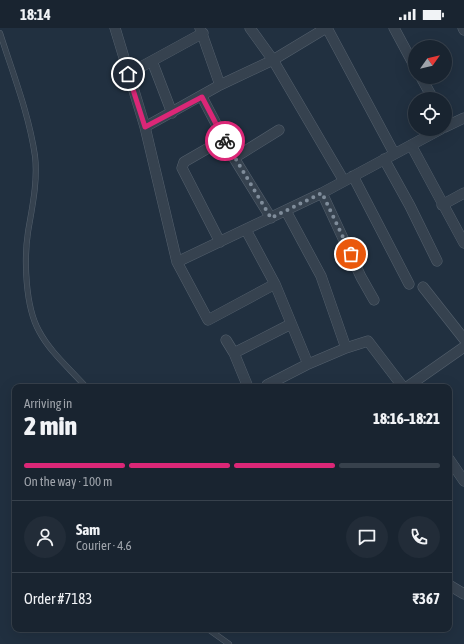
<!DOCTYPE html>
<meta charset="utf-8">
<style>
:root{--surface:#192430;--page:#222c38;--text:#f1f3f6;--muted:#9fa4ab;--line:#37414c;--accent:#db2777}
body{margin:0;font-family:"Asap Condensed",sans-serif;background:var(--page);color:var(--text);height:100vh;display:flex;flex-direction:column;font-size:15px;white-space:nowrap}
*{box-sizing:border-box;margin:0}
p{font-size:13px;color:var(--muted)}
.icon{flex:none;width:22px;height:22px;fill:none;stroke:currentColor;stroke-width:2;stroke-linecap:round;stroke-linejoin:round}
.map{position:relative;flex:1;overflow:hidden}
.panel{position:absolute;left:12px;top:356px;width:440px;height:248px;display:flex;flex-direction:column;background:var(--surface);border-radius:8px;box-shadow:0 4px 16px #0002,0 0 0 1px var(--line)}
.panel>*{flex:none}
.needle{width:26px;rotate:56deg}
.tools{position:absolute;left:408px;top:12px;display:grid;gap:8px}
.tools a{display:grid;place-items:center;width:44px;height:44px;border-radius:50%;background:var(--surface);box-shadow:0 4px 16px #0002,0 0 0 1px var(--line);font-size:20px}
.pin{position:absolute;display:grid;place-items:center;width:34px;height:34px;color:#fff;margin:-17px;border:2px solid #fff;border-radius:50%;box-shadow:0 1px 4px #0007}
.courier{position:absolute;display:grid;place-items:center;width:40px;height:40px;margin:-20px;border:3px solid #db2777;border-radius:50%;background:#fff;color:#222;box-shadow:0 1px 5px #0007}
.headline em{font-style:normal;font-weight:800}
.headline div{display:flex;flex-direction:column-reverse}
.headline{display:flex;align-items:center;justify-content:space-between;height:68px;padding:0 12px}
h1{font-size:26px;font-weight:800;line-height:30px}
.bar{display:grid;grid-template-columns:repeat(4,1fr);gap:6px 4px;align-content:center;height:48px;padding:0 12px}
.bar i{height:5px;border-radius:3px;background:var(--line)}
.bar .on{background:var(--accent)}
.bar p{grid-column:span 4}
.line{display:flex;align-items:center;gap:10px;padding:0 12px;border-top:1px solid var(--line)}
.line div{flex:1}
.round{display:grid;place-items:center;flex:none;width:42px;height:42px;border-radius:21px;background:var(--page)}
.status{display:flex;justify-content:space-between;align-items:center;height:28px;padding:0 20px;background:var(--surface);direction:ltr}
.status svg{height:11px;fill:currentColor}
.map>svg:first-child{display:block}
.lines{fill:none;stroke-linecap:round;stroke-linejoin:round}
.lane-casing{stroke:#54606d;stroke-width:6}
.street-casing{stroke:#54606d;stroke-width:11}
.lane{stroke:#36424f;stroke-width:5}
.street{stroke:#36424f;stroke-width:10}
.done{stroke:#7f8c9a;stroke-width:4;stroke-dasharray:0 7.2}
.route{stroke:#db2777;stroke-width:5}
</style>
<div class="status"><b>18:14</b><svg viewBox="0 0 49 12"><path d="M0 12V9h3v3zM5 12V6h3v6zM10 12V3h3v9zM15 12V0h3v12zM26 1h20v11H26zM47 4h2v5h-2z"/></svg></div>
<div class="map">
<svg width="464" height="616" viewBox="0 0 464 616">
<rect width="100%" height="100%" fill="#213040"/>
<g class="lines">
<!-- lane casing -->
<g class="lane-casing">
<path id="lane" d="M0,5c13,41 29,81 35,123 3,25 -3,52 -7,76 -4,27 -3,74 11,99 11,21 31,38 47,56
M208,601l21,15"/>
</g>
<!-- street casing -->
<g class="street-casing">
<path id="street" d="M115,0l30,99 32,135 31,58 67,-36 -29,-54
M200,0l20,57
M250,0l23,32 71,121
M327,0l67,125
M394,0l21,39
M463,0l1,2
M152,33l20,52
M128,46l75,-41
M421,49l12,22
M202,69l32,61 37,60
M145,99l75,-42 53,-25 53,-32
M445,99l19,-9
M411,117l53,98
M234,130l45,-28
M384,131l26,47 27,55
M353,148l56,108
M322,165l39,84 13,23
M442,177l22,-12
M286,183l35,65 25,72 22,-7 35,46
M220,214l-38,-74 2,-6 40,-23
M177,234l145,-69 119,-64
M275,256l33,80
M423,259l41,52
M226,312l8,13 14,34
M234,325l57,-29
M267,357l39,-20 40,-17
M407,359l57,-40
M449,431l15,22
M449,557l15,9"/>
</g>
<!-- lane -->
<use href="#lane" class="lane"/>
<!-- street -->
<use href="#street" class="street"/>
</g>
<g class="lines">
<!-- done -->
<path class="done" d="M225,113l46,77 51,-25 29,61"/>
<!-- route -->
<path class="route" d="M128,46l17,53 57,-30 23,44"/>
</g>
</svg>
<div class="tools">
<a><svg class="needle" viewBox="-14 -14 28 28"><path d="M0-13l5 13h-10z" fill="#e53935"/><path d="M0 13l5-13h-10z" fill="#9fa4ab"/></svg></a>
<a><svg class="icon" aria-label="locate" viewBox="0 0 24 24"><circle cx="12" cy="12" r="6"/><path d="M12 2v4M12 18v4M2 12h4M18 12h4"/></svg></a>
</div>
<div class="pin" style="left:351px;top:226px;background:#ea580c"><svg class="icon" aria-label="bag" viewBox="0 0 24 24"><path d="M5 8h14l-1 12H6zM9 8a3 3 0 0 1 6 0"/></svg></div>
<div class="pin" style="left:128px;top:46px;background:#1f2937"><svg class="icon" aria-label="home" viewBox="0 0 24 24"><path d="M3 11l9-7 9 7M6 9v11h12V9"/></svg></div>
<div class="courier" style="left:225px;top:113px"><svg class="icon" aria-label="bike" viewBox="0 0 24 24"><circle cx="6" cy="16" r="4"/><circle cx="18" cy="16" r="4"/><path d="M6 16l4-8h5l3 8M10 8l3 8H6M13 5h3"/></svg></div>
<section class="panel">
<div class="headline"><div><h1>2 min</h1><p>Arriving in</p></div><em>18:16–18:21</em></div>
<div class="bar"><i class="on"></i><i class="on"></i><i class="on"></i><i></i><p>On the way · 100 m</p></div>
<div class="line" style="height:72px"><a class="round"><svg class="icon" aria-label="person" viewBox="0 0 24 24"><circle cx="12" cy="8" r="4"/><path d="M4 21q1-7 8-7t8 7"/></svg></a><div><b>Sam</b><p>Courier · 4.6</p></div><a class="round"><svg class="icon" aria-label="chat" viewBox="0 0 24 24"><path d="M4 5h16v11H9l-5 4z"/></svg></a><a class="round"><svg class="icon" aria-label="phone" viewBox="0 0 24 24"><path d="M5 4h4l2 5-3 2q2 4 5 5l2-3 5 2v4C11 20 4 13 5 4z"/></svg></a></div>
<div class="line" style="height:52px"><div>Order #7183</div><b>₹367</b></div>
</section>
</div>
